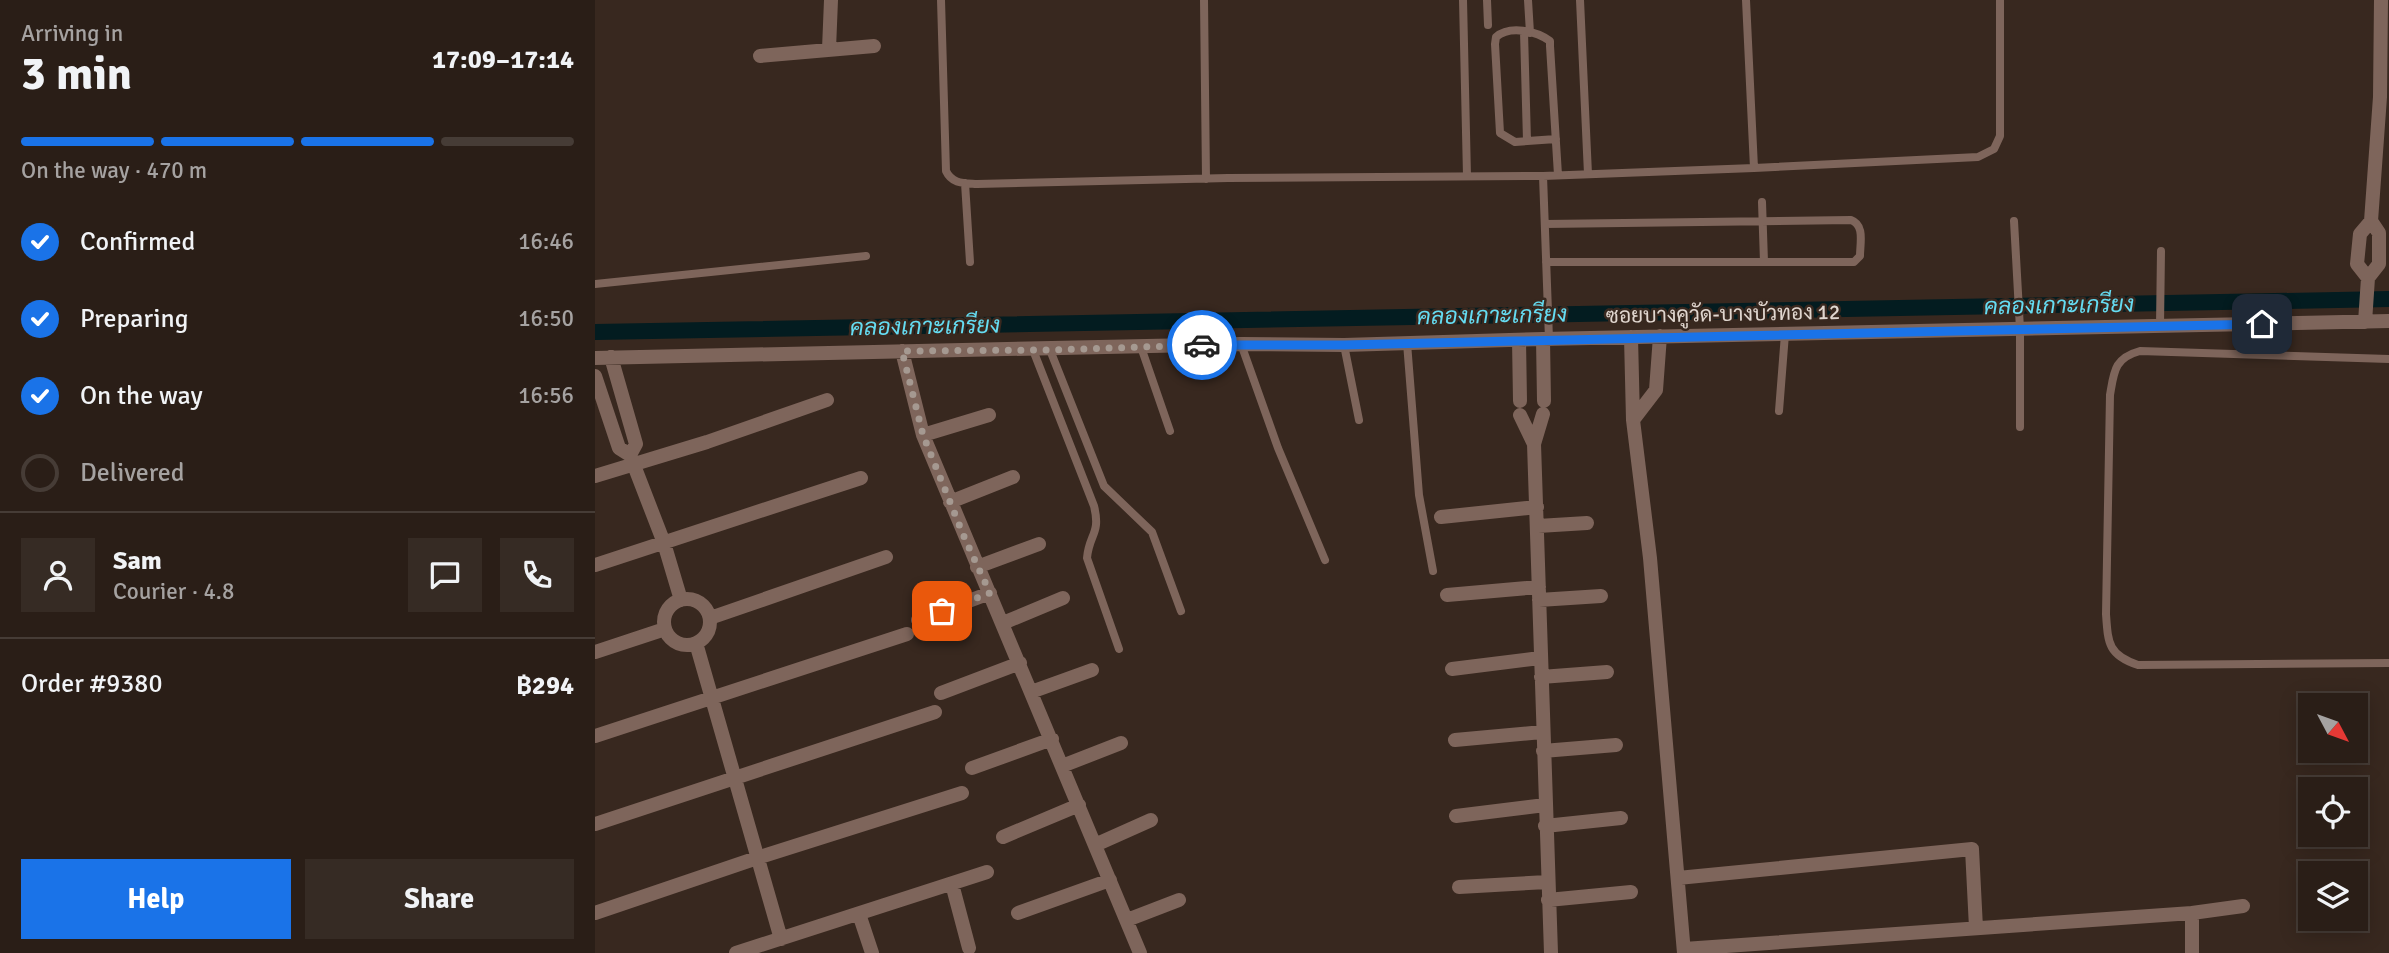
<!DOCTYPE html>
<meta charset="utf-8">
<style>
:root{--surface:#2a1e17;--page:#362b24;--text:#f1f3f6;--muted:#a5a2a1;--line:#463c36;--accent:#1a73e8}
body{margin:0;font-family:Signika,Sarabun,sans-serif;background:var(--page);color:var(--text);height:100vh;display:flex;flex-direction:column;font-size:26px;white-space:nowrap}
*{box-sizing:border-box;margin:0}
p{font-size:23px;color:var(--muted)}
.icon{flex:none;width:38px;height:38px;fill:none;stroke:currentColor;stroke-width:2;stroke-linecap:round;stroke-linejoin:round}
.map{position:relative;flex:1;overflow:hidden}
.details{display:flex;flex-direction:column;background:var(--surface);width:595px}
.details>*{flex:none}
.needle{width:46px;rotate:131deg}
.fabs{position:absolute;left:1703px;top:693px;display:grid;gap:14px}
.fabs a{display:grid;place-items:center;width:70px;height:70px;border-radius:0px;background:var(--surface);box-shadow:0 4px 18px #0003,0 0 0 2px var(--line);font-size:35px}
.pin{position:absolute;display:grid;place-items:center;width:60px;height:60px;color:#fff;margin:-30px;border-radius:14px;box-shadow:0 4px 10px #0006}
.courier{position:absolute;display:grid;place-items:center;width:70px;height:70px;margin:-35px;border:5px solid #1a73e8;border-radius:50%;background:#fff;color:#222;box-shadow:0 2px 9px #0007}
.overview em{font-style:normal;font-weight:700}
.overview div{display:flex;flex-direction:column-reverse}
.overview{display:flex;align-items:center;justify-content:space-between;height:119px;padding:0 21px}
h1{font-size:46px;font-weight:700;line-height:52px}
.bar{display:grid;grid-template-columns:repeat(4,1fr);gap:10px 7px;align-content:center;height:84px;padding:0 21px}
.bar i{height:9px;border-radius:5px;background:var(--line)}
.bar .active{background:var(--accent)}
.bar p{grid-column:span 4}
.line{display:flex;align-items:center;gap:18px;padding:0 21px;border-top:2px solid var(--line)}
.line div{flex:1}
.round{display:grid;place-items:center;flex:none;width:74px;height:74px;border-radius:0px;background:var(--page)}
ol{padding:0 21px;list-style:none}
li{display:flex;align-items:center;gap:21px;height:77px}
li p{margin-inline-start:auto}
li .icon{padding:7px;border-radius:50%;background:var(--accent);color:#fff;stroke-width:4}
li:last-child{color:var(--muted)}
li i{width:38px;height:38px;border:4px solid var(--line);border-radius:50%}
.cta{display:flex;gap:14px;margin-top:auto;padding:14px 21px}
.cta a{flex:1;height:80px;border-radius:0px;background:var(--accent);color:#fff;font-size:28px;font-weight:700;line-height:80px;text-align:center}
.cta a+a{background:var(--page);color:var(--text)}
main{display:flex;flex:1;min-height:0}
.map>svg:first-child{display:block}
.lines{fill:none;stroke-linecap:round;stroke-linejoin:round}
.canal{stroke:#031c20;stroke-width:16}
.lane{stroke:#7e655b;stroke-width:8}
.street{stroke:#7e655b;stroke-width:14}
.done{stroke:#a59991;stroke-width:7;stroke-dasharray:0 12.6}
.route{stroke:#1a73e8;stroke-width:9}
.labels{text-anchor:middle;stroke-width:5;stroke-linejoin:round;paint-order:stroke}
.street-label{font-size:21px;fill:#e0d6cf;stroke:#38281f}
.water-label{font-size:23px;font-style:italic;fill:#65dcf2;stroke:#38281f}
</style>
<main>
<section class="details">
<div class="overview"><div><h1>3 min</h1><p>Arriving in</p></div><em>17:09–17:14</em></div>
<div class="bar"><i class="active"></i><i class="active"></i><i class="active"></i><i></i><p>On the way · 470 m</p></div>
<ol>
<li><svg class="icon" aria-label="check" viewBox="0 0 24 24"><path d="M5 12l5 5 9-10"/></svg>Confirmed<p>16:46</p></li>
<li><svg class="icon" aria-label="check" viewBox="0 0 24 24"><path d="M5 12l5 5 9-10"/></svg>Preparing<p>16:50</p></li>
<li><svg class="icon" aria-label="check" viewBox="0 0 24 24"><path d="M5 12l5 5 9-10"/></svg>On the way<p>16:56</p></li>
<li><i></i>Delivered</li>
</ol>
<div class="line" style="height:126px"><a class="round"><svg class="icon" aria-label="person" viewBox="0 0 24 24"><circle cx="12" cy="8" r="4"/><path d="M4 21q1-7 8-7t8 7"/></svg></a><div><b>Sam</b><p>Courier · 4.8</p></div><a class="round"><svg class="icon" aria-label="chat" viewBox="0 0 24 24"><path d="M4 5h16v11H9l-5 4z"/></svg></a><a class="round"><svg class="icon" aria-label="phone" viewBox="0 0 24 24"><path d="M5 4h4l2 5-3 2q2 4 5 5l2-3 5 2v4C11 20 4 13 5 4z"/></svg></a></div>
<div class="line" style="height:91px"><div>Order #9380</div><b>฿294</b></div>
<div class="cta"><a>Help</a><a>Share</a></div>
</section>
<div class="map">
<svg width="1794" height="953" viewBox="0 0 1794 953">
<rect width="100%" height="100%" fill="#38281f"/>
<g class="lines">
<!-- canal -->
<path class="canal" d="M0,332l1794,-33"/>
<!-- lane -->
<path class="lane" d="M346,0l5,171c6,13 18,12 31,13l251,-6 315,-2 211,-8 224,-11 16,-8 6,-13v-136
M609,0l2,179
M868,0l4,176
M892,0l1,25
M933,0l2,33
M985,0l8,174
M1151,0l8,168
M929,32l3,109
M961,139l-41,3 -15,-9 -5,-89 1,-7c14,-12 40,-6 54,4v5l8,129
M948,176l6,163
M370,183l5,79
M1167,202l2,60
M1419,221l6,108v98
M950,224l306,-4c14,5 9,23 9,36l-6,6h-308
M0,284l271,-28
M1565,326l1,-75
M812,343l12,152 14,76
M646,344l37,104 47,112
M749,345l15,75
M546,347l29,84
M438,350l61,156c7,28 -5,28 -7,52l32,91
M455,350l54,136 48,46 29,79
M1794,359l-249,-8c-26,7 -26,21 -30,44l-4,219c2,29 2,41 32,51l251,-2
M1184,411l6,-77"/>
<!-- street -->
<path class="street" d="M234,49l2,-49
M165,56l114,-10
M1773,278l-11,-14 3,-30 11,-13 9,-124 1,-97
M1770,322l3,-44 11,-14v-31l-8,-12
M1036,337l2,83 23,-30 4,-54
M948,339l1,62
M924,340l1,61
M307,351l21,84 217,518
M16,357l25,87 -6,11
M0,358l646,-14 103,1 199,-6 846,-18
M0,376l24,72 11,7 34,88 17,57
M948,414l-9,30 17,509
M925,415l14,29
M1038,420l17,138 34,395
M328,435l66,-20
M0,476l112,-34 120,-42
M355,502l63,-25
M846,517l96,-10
M943,526l49,-3
M0,565l266,-87
M382,567l62,-23
M852,595l92,-8
M69 622a23 23 0 1 1 46 0a23 23 0 1 1-46 0Z
M944,600l62,-4
M115,618l176,-61
M323,620l72,-27
M408,623l60,-25
M101,643l85,296
M0,652l70,-23
M857,669l88,-11
M946,677l66,-5
M436,692l61,-22
M346,693l79,-30
M0,736l312,-102
M860,740l87,-8
M948,751l73,-6
M467,766l59,-23
M377,768l80,-29
M861,816l89,-11
M0,824l340,-112
M950,826l76,-8
M408,837l76,-32
M500,845l56,-25
M1083,878l294,-29 4,79
M357,884l17,64
M864,887l88,-5
M953,900l83,-8
M0,913l162,-55 205,-65
M423,913l92,-33
M1597,913l51,-7
M264,914l13,39
M532,920l52,-20
M1089,949l508,-36v40
M141,953l251,-81"/>
</g>
<g class="lines">
<!-- done -->
<path class="done" d="M347,611l48,-18 -25,-54 -42,-104 -21,-84 148,-1 152,-5"/>
<!-- route -->
<path class="route" d="M607,345h142l918,-21"/>
</g>
<g class="labels">
<!-- street labels -->
<g class="street-label">
<text transform="translate(1128 314) rotate(-1)" y="7">ซอยบางคูวัด-บางบัวทอง 12</text>
</g>
<!-- water labels -->
<g class="water-label">
<text transform="translate(1464 305) rotate(-1)" y="8">คลองเกาะเกรียง</text>
<text transform="translate(897 315) rotate(-1)" y="8">คลองเกาะเกรียง</text>
<text transform="translate(330 326) rotate(-1)" y="8">คลองเกาะเกรียง</text>
</g>
</g>
</svg>
<div class="fabs">
<a><svg class="needle" viewBox="-14 -14 28 28"><path d="M0-13l5 13h-10z" fill="#e53935"/><path d="M0 13l5-13h-10z" fill="#a5a2a1"/></svg></a>
<a><svg class="icon" aria-label="locate" viewBox="0 0 24 24"><circle cx="12" cy="12" r="6"/><path d="M12 2v4M12 18v4M2 12h4M18 12h4"/></svg></a>
<a><svg class="icon" aria-label="layers" viewBox="0 0 24 24"><path d="M12 4l9 5-9 5-9-5zM3 14l9 5 9-5"/></svg></a>
</div>
<div class="pin" style="left:347px;top:611px;background:#ea580c"><svg class="icon" aria-label="bag" viewBox="0 0 24 24"><path d="M5 8h14l-1 12H6zM9 8a3 3 0 0 1 6 0"/></svg></div>
<div class="pin" style="left:1667px;top:324px;background:#1f2937"><svg class="icon" aria-label="home" viewBox="0 0 24 24"><path d="M3 11l9-7 9 7M6 9v11h12V9"/></svg></div>
<div class="courier" style="left:607px;top:345px"><svg class="icon" aria-label="car" viewBox="0 0 24 24"><path d="M5 17H2v-5l4-1 3-4h7l3 4 3 1v5h-3M9 17h6M6 11h13"/><circle cx="7" cy="17" r="2"/><circle cx="17" cy="17" r="2"/></svg></div>
</div>
</main>
